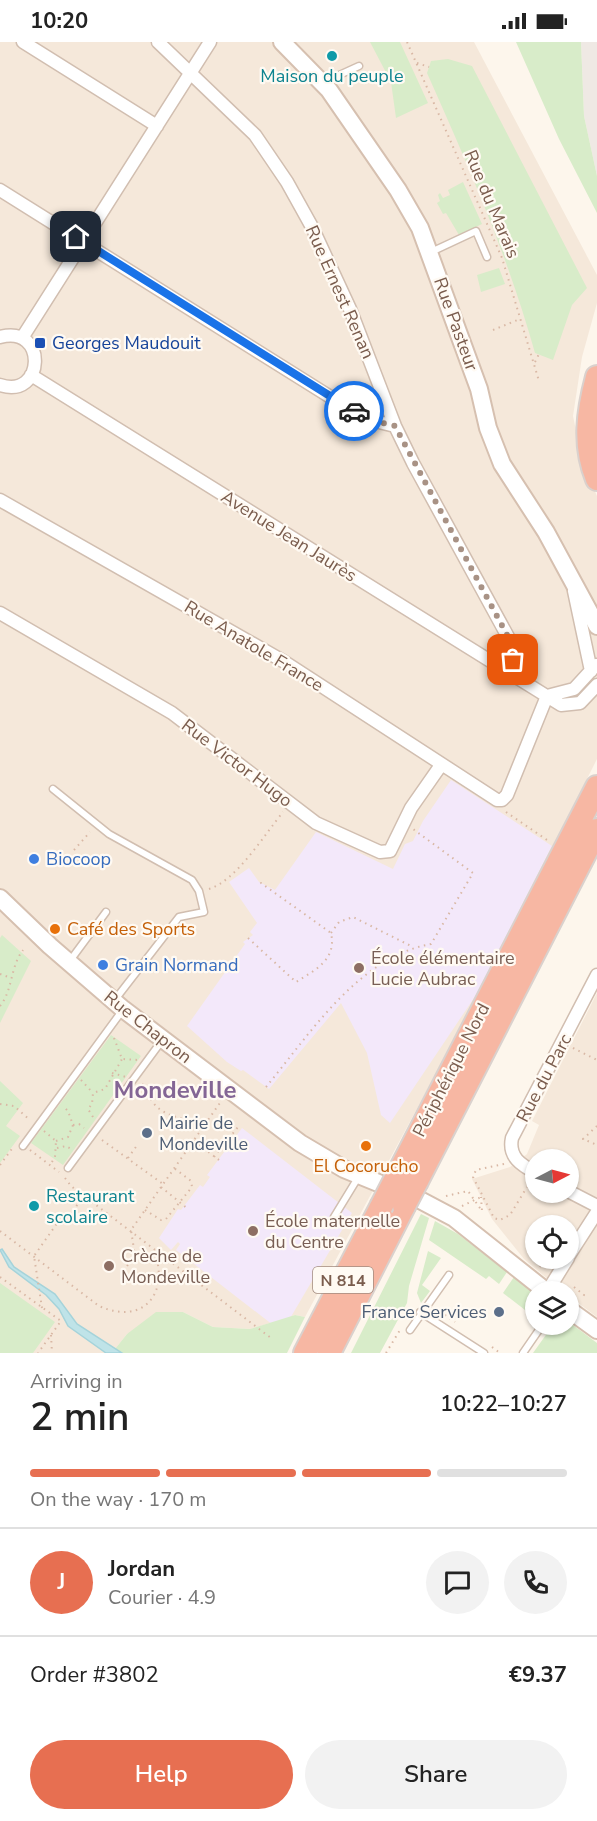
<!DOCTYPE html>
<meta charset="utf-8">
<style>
:root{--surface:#fff;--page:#f2f2f2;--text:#222;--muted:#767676;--line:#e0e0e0;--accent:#e76f51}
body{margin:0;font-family:"Nunito Sans",sans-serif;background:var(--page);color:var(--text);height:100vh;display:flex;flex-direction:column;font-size:22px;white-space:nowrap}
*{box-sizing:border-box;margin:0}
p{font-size:20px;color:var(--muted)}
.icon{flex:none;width:33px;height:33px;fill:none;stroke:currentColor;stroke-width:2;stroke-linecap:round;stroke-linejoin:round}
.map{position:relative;height:1311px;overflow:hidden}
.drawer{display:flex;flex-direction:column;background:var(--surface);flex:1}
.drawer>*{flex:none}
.needle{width:39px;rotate:84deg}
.buttons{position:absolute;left:525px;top:1107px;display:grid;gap:12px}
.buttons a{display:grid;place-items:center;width:54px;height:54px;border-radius:50%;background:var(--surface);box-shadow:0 2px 4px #0004;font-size:30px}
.pin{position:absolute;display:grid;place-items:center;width:51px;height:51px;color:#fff;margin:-26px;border-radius:12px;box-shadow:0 3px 9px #0006}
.courier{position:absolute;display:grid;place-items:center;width:60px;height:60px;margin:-30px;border:4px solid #1a73e8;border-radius:50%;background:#fff;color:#222;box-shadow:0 2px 8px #0007}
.overview em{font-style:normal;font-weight:600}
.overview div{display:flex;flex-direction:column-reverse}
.overview{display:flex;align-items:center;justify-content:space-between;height:102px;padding:0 30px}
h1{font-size:39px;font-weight:600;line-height:45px}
.bar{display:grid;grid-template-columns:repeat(4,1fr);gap:9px 6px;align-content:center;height:72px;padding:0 30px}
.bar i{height:8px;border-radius:4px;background:var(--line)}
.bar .on{background:var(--accent)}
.bar p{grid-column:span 4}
.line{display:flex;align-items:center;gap:15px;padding:0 30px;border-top:2px solid var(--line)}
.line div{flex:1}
.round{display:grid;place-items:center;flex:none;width:63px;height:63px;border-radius:32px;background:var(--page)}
.primary-button{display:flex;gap:12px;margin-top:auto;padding:12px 30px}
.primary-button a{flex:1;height:69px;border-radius:36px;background:var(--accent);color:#fff;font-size:24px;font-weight:600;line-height:69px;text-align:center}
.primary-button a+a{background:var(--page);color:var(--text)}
.status{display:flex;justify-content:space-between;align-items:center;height:42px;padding:0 30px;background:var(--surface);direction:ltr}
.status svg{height:16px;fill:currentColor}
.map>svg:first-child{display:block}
.residential{fill:#f5e8da;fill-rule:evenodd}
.industrial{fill:#efe9e4}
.education{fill:#f3e8fa}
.green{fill:#d8ecc9}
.water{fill:#bfe3e8;stroke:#a5d3da;stroke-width:1.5}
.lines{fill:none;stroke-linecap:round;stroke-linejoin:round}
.lane-casing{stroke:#d1beb0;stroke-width:9}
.street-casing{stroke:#d1beb0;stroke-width:15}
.secondary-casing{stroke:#d6c0b0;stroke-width:20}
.highway-casing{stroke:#dad1cd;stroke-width:26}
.path{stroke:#d9b8a5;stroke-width:2;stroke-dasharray:1.5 4.5;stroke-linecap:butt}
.lane{stroke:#fff;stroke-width:6}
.street{stroke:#fff;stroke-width:12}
.secondary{stroke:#fff;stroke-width:16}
.highway{stroke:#f7b7a3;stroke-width:22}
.highway-bridge-casing{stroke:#dad1cd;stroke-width:26;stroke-linecap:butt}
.highway-bridge{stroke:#f7b7a3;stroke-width:22}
.done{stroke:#a89285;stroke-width:6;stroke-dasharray:0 10.8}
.route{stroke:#1a73e8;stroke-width:8}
.culture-dot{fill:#0f9aa8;stroke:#fffaf3;stroke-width:2}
.transit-dot{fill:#1a4fb4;stroke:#fffaf3;stroke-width:2}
.shop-dot{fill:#3f7fe0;stroke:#fffaf3;stroke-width:2}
.food-dot{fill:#e8710a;stroke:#fffaf3;stroke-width:2}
.education-dot{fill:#8d6e63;stroke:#fffaf3;stroke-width:2}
.service-dot{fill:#5c6f8a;stroke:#fffaf3;stroke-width:2}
.labels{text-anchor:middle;stroke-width:4.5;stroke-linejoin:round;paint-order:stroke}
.shield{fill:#fffaf3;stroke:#a28b7f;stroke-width:1.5}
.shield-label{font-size:16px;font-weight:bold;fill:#7a5c4d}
.culture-label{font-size:18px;fill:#0d838f;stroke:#fffaf3}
.street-label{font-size:18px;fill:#7a5c4d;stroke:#fffaf3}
.transit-label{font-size:18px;fill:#164399;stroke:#fffaf3;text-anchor:start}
.shop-label{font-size:18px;fill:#366cbe;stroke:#fffaf3;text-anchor:start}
.food-label{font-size:18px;fill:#c56008;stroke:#fffaf3;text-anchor:start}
.education-label{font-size:18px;fill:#785e54;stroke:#fffaf3;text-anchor:start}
.service-label{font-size:18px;fill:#4e5e75;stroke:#fffaf3;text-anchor:start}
.district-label{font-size:24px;font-weight:bold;fill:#846695;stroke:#fffaf3}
</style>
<div class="status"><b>10:20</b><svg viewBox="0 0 49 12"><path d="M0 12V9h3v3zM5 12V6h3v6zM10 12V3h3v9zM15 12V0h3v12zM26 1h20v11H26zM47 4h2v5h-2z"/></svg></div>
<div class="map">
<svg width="597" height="1311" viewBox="0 0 597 1311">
<rect width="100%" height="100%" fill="#fdf6ec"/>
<!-- residential -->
<path class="residential" d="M0,0h474l123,233v28l-15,54 -9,59 10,48 14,32v263l-119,236 -173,322 -10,-2 -44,14 -38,-2 -30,-15 -56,22 -15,19h-112z
M597,951v324l-28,-21 -1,-4 -6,-1 -38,-32 -32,-40 -20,-40 38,-12 17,-13 12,-29 -7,-4zM536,1118h32v32h-32zM536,1184h32v32h-32z"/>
<!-- industrial -->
<path class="industrial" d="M581,0h16v134l-13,-60z"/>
<!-- education -->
<path class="education" d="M451,738l101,66 -76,149 -86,128 -9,-8 -14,-62 -26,-50 -72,86 -26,-19 -2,1 -14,-9 -40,-36 58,-82 -2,-2 10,-7 -3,-3 7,-9 -28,-41 20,-14 10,14 16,8 41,-58 77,37 12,-25 8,-3 10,-20z
M242,1086l110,85 -70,119 -106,-82 4,-6 -2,-2 -7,8 -12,-12 19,-29 3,1 19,-25 3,2 7,-10 -3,-2z"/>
<!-- green -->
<path class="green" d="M370,0h30l28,61 -32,15 -5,-36z
M516,0h65l3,74 13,60v37l-38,-74z
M448,17l24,7 115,222 -15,17 -19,55 -18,-7c-27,-97 -67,-188 -108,-280l4,-12z
M463,140l19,42 -23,11 -13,-22 -3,1 -6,-11 3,-2 -2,-6 2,-2 3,5 7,-3 -2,-5z
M499,226l6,16 -24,8 -4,-17z
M2,893l29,26 -31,62v-85z
M111,993l30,21 -78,109 -32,-22z
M0,1039l23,22 -17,23 14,10 -20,27z
M421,1172l8,4 -20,68 -2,17 -27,50h-29z
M435,1179l23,13 49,38 -8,12 -10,-8 -3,3 -57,-39z
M428,1209l13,7 -19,27 8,6 -9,12 -4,-10z
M514,1235l21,17 -1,23 -31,-24z
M0,1241l55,39 -22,31h-33z
M156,1270h27l30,15 37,2 45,-14 10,2 -18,36h-165l-7,-4 12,-15z
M569,1280l28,21v10h-64l20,-28 15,-1z"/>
<!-- water -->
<path class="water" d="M2,1207l12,18 41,27 22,30 45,29h-16l-38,-27 -9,-17 -13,-14 -37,-28 -9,-17z"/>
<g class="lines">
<!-- lane casing -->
<g class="lane-casing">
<path id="lane" d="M324,40l35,-16
M431,210l45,-21 11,26
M53,747l56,45 83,46 7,11 5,21 -25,5 -65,84
M69,920l37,-50
M23,1104l99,-135
M68,1126l90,-122
M334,1175l25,-41
M420,1270l64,41
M410,1288l39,-55
M523,1311l20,-29"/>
</g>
<!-- street casing -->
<g class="street-casing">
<path id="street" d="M23,0l134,84
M158,0l97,93 32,47 25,45 38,82 45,117 18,37 100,183v14l-6,12
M0,148l348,218 27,13 20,5
M0,295c48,-13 45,63 0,48
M22,296l188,-296
M31,333l530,330 19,-2 17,-18
M0,458l283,161 214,139h5l5,-5 40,-99
M574,549l17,80
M0,571l172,100 144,110 64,29 10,-1 21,-43 30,-43
M547,654l27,-7 22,-24
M536,1131c-15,-8 -28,-16 -24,-35l85,-163
M568,1149l29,15
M568,1215l29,-45
M547,1250l21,-34"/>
</g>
<!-- secondary casing -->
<g class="secondary-casing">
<path id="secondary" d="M282,0l47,48 69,100 22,38 59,161 9,39 14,36 44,68 51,94
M0,856l50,48 73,63 177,134 44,26 76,31 34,18 93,74
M568,1267l29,21"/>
</g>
<!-- highway casing -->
<g class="highway-casing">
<path id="highway" d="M597,335c-9,34 -14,68 0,102
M397,1134l200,-389
M417,1139l180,-351
M305,1311l76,-146
M329,1311l75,-147"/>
</g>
<!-- path -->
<path class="path" d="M407,0l95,216 37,123
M417,21l12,4
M493,288l27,-11
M535,320l4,-8
M506,770l44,30
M74,808l16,-18
M209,847c27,-8 56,-55 74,-77
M331,891l8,-11 14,-5 60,30
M248,896l48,44c19,-12 41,-22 35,-49l-70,-50 -3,2
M0,932l11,4
M0,964c13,-16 10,-39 23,-56
M114,996l8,21 16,1
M573,1006l24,12
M112,1031l14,4
M81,1038l12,13
M142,1042c8,5 5,10 10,17 10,16 36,19 54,23
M266,1045c44,-53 92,-130 165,-143l42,-71 -60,-44
M0,1062l14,2 16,14
M93,1075l-5,-8 4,-5 1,-11 12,-4 17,-30
M73,1083l6,-1 5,4
M597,1084l-14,13 14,6
M44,1089l12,10 -1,16 -5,8
M102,1098l61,44
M56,1099l12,-4 5,-12 -5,-14 -5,-5
M194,1099l25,19
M57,1106l9,-2 5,3
M30,1108l29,22
M214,1115l24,-30
M128,1116l10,-14
M504,1122l-28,6 -3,7 21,41 6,2 10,-5 17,-28
M0,1123l14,-19
M65,1136l6,8 200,152
M161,1145l27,22
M446,1154l22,-5 14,20 -1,-14
M462,1164l19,-9
M145,1168l16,10 5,-1 26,-32 -1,-6 -17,-13
M0,1189l99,75c45,20 71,-13 55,-56
M127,1224l8,-10 -4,-26 91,-130
M540,1225l5,-8
M0,1235l61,44 -23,32
M574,1245l10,8 -3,4
M563,1247l13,7
M42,1266l-8,-52 24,-34 7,-1 19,-25
M435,1266l20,14
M51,1293l1,18
M492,1305l8,6
M386,1311l14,-23"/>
<!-- lane -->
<use href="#lane" class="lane"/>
<!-- street -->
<use href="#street" class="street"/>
<!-- secondary -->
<use href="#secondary" class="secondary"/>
<!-- highway -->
<use href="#highway" class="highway"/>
<!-- highway-bridge casing -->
<g class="highway-bridge-casing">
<path id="highway-bridge" d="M404,1164l13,-25
M381,1165l16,-31"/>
</g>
<!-- highway-bridge -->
<use href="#highway-bridge" class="highway-bridge"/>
</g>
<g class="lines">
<!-- done -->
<path class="done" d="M354,369l21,10 20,5 118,220v14"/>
<!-- route -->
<path class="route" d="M76,195l278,174"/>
</g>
<!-- markers -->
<g class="culture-dot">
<circle cx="332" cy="14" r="6"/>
<circle cx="34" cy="1164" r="6"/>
</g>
<rect class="transit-dot" x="34" y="295" width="12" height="12" rx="3"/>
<g class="shop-dot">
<circle cx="34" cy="817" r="6"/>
<circle cx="103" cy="923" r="6"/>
</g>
<g class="food-dot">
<circle cx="55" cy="887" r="6"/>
<circle cx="366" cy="1104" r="6"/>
</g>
<g class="education-dot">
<circle cx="359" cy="926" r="6"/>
<circle cx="253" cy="1189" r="6"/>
<circle cx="109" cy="1224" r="6"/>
</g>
<g class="service-dot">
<circle cx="147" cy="1091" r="6"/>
<circle cx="499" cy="1270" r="6"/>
</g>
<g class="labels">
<!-- shield labels -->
<rect class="shield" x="313" y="1225" width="60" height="26" rx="4.5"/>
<g class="shield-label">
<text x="343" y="1244">N 814</text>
</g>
<!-- culture labels -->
<g class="culture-label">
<text x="332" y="40">Maison du peuple</text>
<text x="46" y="1160" text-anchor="start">Restaurant<tspan x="46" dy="21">scolaire</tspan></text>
</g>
<!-- street labels -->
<g class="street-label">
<text transform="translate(492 162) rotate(67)" y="6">Rue du Marais</text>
<text transform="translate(340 250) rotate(66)" y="6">Rue Ernest Renan</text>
<text transform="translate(456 282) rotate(70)" y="6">Rue Pasteur</text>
<text transform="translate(289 494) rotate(32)" y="6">Avenue Jean Jaurès</text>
<text transform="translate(254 604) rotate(31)" y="6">Rue Anatole France</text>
<text transform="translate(237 721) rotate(37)" y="6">Rue Victor Hugo</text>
<text transform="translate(148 985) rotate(38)" y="6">Rue Chapron</text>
<text transform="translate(451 1028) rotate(-63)" y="6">Périphérique Nord</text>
<text transform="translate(544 1036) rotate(-62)" y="6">Rue du Parc</text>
</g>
<!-- transit labels -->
<g class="transit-label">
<text x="52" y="307">Georges Maudouit</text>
</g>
<!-- shop labels -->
<g class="shop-label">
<text x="46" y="823">Biocoop</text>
<text x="115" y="929">Grain Normand</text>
</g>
<!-- food labels -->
<g class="food-label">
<text x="67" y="893">Café des Sports</text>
<text x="366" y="1130" text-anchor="middle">El Cocorucho</text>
</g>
<!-- education labels -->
<g class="education-label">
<text x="371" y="922">École élémentaire<tspan x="371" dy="21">Lucie Aubrac</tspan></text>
<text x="265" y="1185">École maternelle<tspan x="265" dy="21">du Centre</tspan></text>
<text x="121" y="1220">Crèche de<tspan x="121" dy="21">Mondeville</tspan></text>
</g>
<!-- service labels -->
<g class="service-label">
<text x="159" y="1087">Mairie de<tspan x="159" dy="21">Mondeville</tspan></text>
<text x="487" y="1276" text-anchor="end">France Services</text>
</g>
<!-- district labels -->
<g class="district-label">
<text x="175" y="1056">Mondeville</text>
</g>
</g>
</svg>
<div class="buttons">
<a><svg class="needle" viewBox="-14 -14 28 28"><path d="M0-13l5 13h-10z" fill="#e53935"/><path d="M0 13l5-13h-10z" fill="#767676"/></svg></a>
<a><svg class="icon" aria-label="locate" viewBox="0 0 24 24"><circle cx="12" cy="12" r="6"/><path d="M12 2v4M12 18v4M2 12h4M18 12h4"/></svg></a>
<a><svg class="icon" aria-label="layers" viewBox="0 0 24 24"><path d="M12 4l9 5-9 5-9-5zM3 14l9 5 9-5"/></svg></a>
</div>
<div class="pin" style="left:513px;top:618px;background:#ea580c"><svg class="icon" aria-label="bag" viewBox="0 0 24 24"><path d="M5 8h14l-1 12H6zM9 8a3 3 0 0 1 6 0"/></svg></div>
<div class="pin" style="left:76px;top:195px;background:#1f2937"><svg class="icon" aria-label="home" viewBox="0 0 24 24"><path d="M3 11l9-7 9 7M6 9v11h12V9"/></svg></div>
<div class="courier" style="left:354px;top:369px"><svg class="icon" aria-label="car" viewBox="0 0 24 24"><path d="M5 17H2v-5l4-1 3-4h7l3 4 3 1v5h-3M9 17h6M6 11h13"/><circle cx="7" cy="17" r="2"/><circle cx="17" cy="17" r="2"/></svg></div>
</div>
<section class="drawer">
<div class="overview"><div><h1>2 min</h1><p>Arriving in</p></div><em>10:22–10:27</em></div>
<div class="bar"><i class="on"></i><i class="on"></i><i class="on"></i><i></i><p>On the way · 170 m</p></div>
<div class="line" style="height:108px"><b class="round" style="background:var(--accent);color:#fff">J</b><div><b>Jordan</b><p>Courier · 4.9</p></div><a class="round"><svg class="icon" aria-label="chat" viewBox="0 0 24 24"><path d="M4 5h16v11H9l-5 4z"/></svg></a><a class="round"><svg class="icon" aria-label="phone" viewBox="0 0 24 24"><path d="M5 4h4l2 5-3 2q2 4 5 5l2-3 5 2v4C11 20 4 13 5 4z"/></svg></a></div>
<div class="line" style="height:78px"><div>Order #3802</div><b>€9.37</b></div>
<div class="primary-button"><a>Help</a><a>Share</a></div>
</section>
